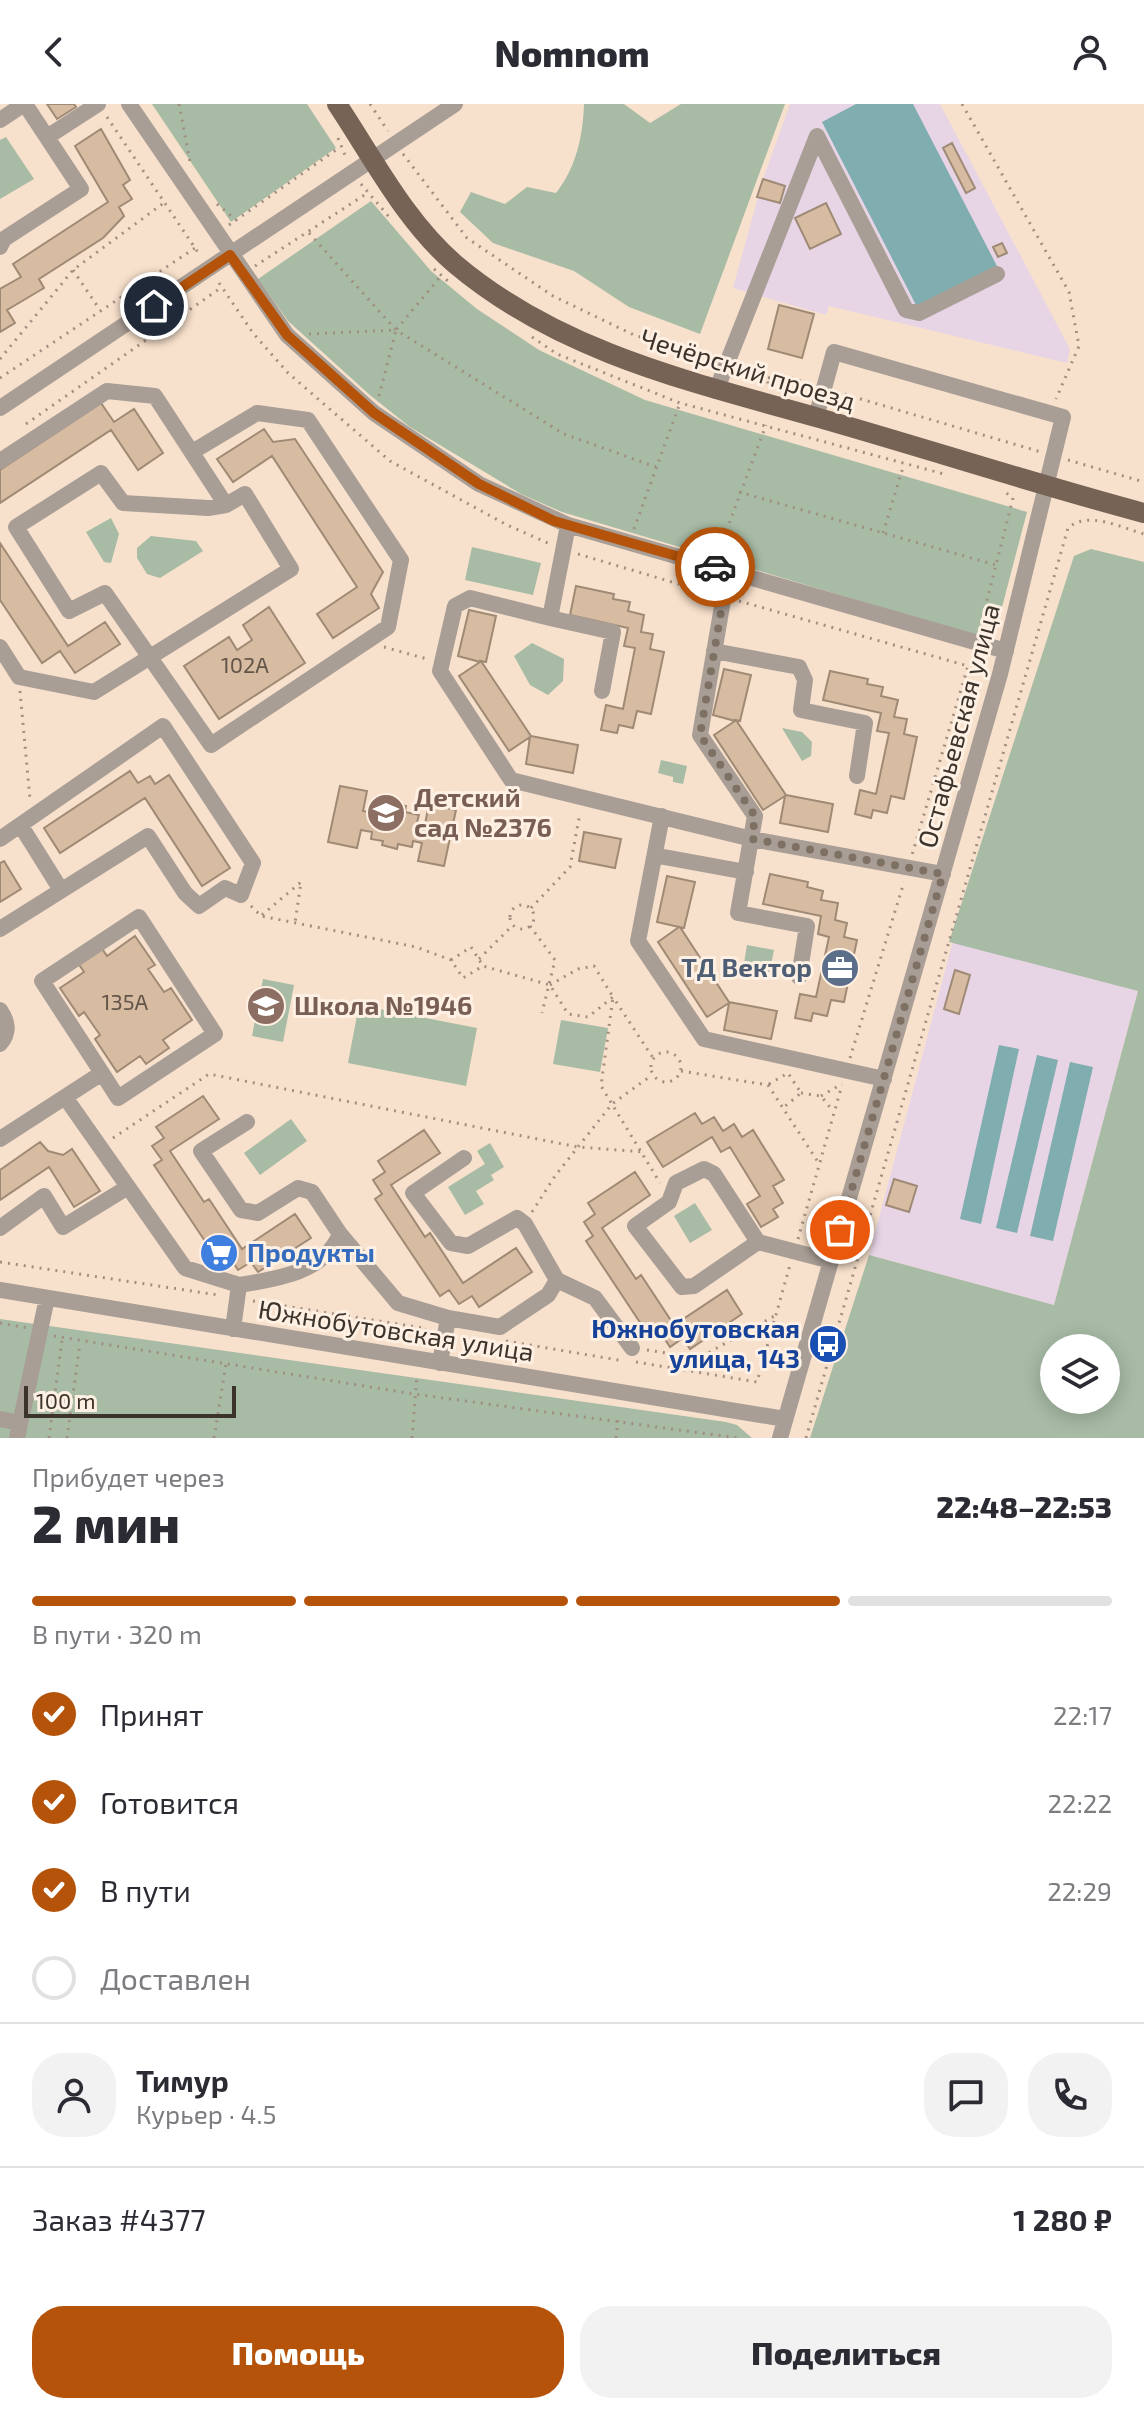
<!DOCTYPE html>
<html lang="ru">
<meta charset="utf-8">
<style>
:root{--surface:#fff;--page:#f2f2f3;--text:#2b2b33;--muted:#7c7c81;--line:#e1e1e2;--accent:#b45309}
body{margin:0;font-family:"Exo 2",sans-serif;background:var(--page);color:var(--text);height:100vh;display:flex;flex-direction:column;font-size:30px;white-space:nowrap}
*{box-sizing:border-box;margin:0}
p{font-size:26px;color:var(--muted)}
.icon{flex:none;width:44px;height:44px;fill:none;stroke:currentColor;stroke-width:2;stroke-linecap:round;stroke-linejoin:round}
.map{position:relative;height:1334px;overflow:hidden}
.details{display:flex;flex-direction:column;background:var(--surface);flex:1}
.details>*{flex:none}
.controls{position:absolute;left:1040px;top:1230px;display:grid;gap:16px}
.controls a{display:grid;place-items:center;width:80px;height:80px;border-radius:50%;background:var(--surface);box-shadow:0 4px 20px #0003;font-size:40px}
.scale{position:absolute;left:24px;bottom:20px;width:212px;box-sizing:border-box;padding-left:8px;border:4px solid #3c332b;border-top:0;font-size:22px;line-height:28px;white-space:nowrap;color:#3c332b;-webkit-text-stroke:6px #fef0e3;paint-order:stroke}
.pin{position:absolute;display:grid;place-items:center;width:68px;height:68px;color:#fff;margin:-34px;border:4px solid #fff;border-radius:50%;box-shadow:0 2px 8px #0007}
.courier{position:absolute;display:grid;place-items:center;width:80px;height:80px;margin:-40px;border:6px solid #b45309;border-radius:50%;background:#fff;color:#222;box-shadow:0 2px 10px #0007}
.overview em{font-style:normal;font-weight:800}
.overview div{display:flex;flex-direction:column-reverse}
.overview{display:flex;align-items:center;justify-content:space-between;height:136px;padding:0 32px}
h1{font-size:52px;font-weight:800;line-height:60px}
.bar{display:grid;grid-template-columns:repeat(4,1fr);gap:12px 8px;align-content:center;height:96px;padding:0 32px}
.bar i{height:10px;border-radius:6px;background:var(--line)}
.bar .current{background:var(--accent)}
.bar p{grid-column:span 4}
.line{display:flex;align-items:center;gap:20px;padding:0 32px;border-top:2px solid var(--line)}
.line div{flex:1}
.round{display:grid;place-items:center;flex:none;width:84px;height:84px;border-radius:32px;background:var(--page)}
ol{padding:0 32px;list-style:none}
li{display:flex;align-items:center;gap:24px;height:88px}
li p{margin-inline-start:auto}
li .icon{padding:8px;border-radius:50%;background:var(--accent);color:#fff;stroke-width:4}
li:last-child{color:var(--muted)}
li i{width:44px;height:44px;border:4px solid var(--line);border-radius:50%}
.primary-button{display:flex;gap:16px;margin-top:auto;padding:16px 32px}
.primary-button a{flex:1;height:92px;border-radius:32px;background:var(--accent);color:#fff;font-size:32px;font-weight:800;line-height:92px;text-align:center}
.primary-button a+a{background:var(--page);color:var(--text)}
header{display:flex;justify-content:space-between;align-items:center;height:104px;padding:0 32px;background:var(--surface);font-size:36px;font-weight:800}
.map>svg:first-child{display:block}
.industrial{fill:#e7d5e6}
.green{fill:#a7bba5;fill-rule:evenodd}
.water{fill:#80adb0}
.building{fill:#d8bca2;stroke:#9f8a76;stroke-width:2}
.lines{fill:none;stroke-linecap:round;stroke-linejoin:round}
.path{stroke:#a08f81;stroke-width:3;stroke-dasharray:2 6;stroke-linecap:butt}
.minor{stroke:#a99e96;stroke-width:16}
.major{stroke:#766355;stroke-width:20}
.done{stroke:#7e7063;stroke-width:8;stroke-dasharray:0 14.4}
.route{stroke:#b45309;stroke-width:10}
.labels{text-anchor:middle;stroke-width:6;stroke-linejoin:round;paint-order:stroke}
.number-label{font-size:22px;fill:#635549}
.street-label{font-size:26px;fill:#3c332b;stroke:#fef0e3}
.education-label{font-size:26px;font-weight:bold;fill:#785e54;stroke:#fef0e3;text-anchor:start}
.service-label{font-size:26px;font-weight:bold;fill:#4e5e75;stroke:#fef0e3;text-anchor:end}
.shop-label{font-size:26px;font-weight:bold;fill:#366cbe;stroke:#fef0e3;text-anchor:start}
.transit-label{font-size:26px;font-weight:bold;fill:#164399;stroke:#fef0e3;text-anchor:end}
</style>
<header><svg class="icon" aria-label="back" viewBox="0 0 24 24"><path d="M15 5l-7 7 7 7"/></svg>Nomnom<svg class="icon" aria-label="person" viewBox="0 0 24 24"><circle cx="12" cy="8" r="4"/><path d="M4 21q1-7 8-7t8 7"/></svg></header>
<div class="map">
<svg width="1144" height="1334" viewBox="0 0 1144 1334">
<rect width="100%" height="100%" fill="#f8e1cc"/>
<!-- industrial -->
<path class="industrial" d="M790,0h150l130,245 -3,14 -238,-57 -3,9 -93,-27 30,-109z
M953,837l185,50 -84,314 -185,-50z"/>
<!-- green -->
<path class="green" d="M152,0h155l29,44 -105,74z
M584,0h40l26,19 31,-19h104l-85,230 -71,-27 -55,-36 -81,-28 -33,-31 11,-20 34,12 22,-17 29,6c20,-25 27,-57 28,-89z
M6,33l28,42 -34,20v-59z
M371,97l60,70 46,38 62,41 106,50 382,112 -30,114 -10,8 -13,1 -412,-123 -41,-18 -111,-67 -39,-31 -83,-75 -30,-42z
M111,414l8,16 -8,29 -7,-1 -18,-30z
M151,432l45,5 7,10 -43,27 -13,-4 -10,-16v-10z
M472,443l69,16 -8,32 -68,-15z
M1091,445l53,13v876h-334l59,-183 185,50 84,-314 -189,-49 125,-386zM1106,1244v52h-52v-52z
M532,539l32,16 -1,22 -15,14 -18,-10 -16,-29z
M782,624l20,4 10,10 -1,14 -9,5z
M661,656l26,6 -4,18 -10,-2v-5l-15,-4z
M747,841l27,5 -5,25 -26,-6z
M263,875l31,6 -11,57 -31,-6z
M359,901l118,23 -11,58 -118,-23z
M561,916l47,8 -8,44 -47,-8z
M291,1015l16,22 -47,34 -16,-22z
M490,1039l14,24 -13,8 3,5 -18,11 8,13 -19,11 -17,-28 37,-23 -8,-13z
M695,1099l17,27 -22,13 -16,-27z
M0,1215l726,103 11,3 15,13h-752z"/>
<!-- water -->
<path class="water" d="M856,0h57l84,162 -80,41 -95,-185z
M999,941l20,4 -38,175 -21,-5z
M1037,951l21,5 -41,173 -21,-5z
M1070,958l23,5 -40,174 -23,-5z"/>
<!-- building -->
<path class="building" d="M47,0h27l2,3 -19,12z
M101,25l29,51 -7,5 9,14 -13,8 5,9 -21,22 -64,41 5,9 -37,22 8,13 -15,9v-43l21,-12 -8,-13 95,-62 -33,-56z
M952,39l23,45 -9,5 -23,-45z
M763,75l22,7 -5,17 -23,-6z
M826,99l15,31 -31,15 -15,-31z
M1002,139l5,10 -9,4 -5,-10z
M779,201l35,9 -12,44 -34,-9z
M101,299l13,19 20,-13 29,44 -25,17 -27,-40 -111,73v-33z
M264,325l9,13 22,-3 88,133 -12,22 8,14 -46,30 -16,-24 40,-27 -85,-131 -39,26 -16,-23z
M0,439l68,103 37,-24 15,22 -45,29 -15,-22 -18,12 -42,-63z
M576,482l38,8 -1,5 17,3 -2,9 16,4 -3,17 12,2 -3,15 14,3 -13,62 -14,-3 -4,17 -14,-3 -2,8 -16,-3 5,-25 17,4 12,-61 -11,-2 4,-18 -58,-13z
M269,503l36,56 -86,56 -35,-53 45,-29 8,13 15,-10 -9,-15z
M469,506l27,6 -10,46 -5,-1 50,75 47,9 -5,28 -47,-9 4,-27 -21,14 -50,-75 21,-14 -22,-6z
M724,565l27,6 -11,46 -4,-1 50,75 47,9 -5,28 -48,-9 5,-27 -22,14 -49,-75 21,-14 -22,-6z
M830,567l38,8 -1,5 16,3 -2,9 17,4 -4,17 13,2 -3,15 13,3 -13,62 -13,-3 -4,17 -14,-3 -2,8 -16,-4 5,-24 16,4 13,-61 -12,-2 4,-18 -58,-13z
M130,667l8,12 12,-7 5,8 14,-9 61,93 -28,18 -57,-88 -85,55 -16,-25z
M340,682l27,5 -4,20 11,2 1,-7 13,3 1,-7 17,4 -1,6 14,3 -2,7 8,2 4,-20 27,6 -12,56 -26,-5 4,-18 -9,-2 -1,6 -14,-3 -1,5 -15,-4 1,-4 -12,-2 1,-7 -11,-2 -4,18 -29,-6z
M584,728l37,7 -6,29 -36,-7z
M4,757l17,28 -21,13v-39z
M770,770l38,8 -1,5 16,4 -2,9 17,3 -3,17 12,3 -3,14 13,3 -13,62 -13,-2 -4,16 -14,-3 -2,8 -16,-3 5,-24 16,3 13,-60 -11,-3 3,-18 -58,-12z
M667,772l28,6 -11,46 -4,-1 49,75 48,9 -6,28 -47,-9 5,-27 -22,14 -49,-75 21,-15 -22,-5z
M135,832l20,29 -7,4 16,23 7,-4 21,32 -29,20 6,8 -23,16 -6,-8 -23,16 -22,-33 5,-4 -16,-23 -5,4 -19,-28 24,-16 -8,-12 23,-16 8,12z
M955,866l15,5 -11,39 -15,-5z
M203,992l16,23 -49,32 34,51 5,-3 33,50 53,-35 16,24 -53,34 -7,-10 -13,8 -9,-14 -10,6 -65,-97 8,-5 -10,-14 12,-8 -8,-11z
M695,1009l7,11 12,-7 9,14 11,-7 8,13 11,-7 31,50 -11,6 10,17 -10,6 5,8 -17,10 -14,-23 13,-8 -30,-49 -9,5 -9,-15 -49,30 -16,-25z
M424,1026l16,23 -49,32 34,52 5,-4 33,50 53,-35 16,24 -53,35 -7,-11 -13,8 -10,-14 -9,6 -65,-97 7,-5 -9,-14 12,-8 -7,-11z
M40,1038l8,9 15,4 9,-6 28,42 -26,16 -25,-40 -49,33v-30z
M635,1068l15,23 -48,33 34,51 5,-4 33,50 53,-35 15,24 -52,35 -7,-11 -13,9 -10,-15 -9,7 -65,-98 7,-5 -9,-14 11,-8 -7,-11z
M894,1075l23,7 -8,26 -23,-7z"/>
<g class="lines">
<!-- path -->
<path class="path" d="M179,0l12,63
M370,0l18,27
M962,0l107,188 10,54 -23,53
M107,13l92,137
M338,34l9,22
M403,50l64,84 86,58 81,39 77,24
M361,80l29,34
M217,100l19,16
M229,121l111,-78
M309,129l87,97 168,104 92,33
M255,162l111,-72
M434,165l15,13
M73,166l27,40
M219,179l34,50 35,40 102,88 117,64 41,18
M309,230l87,-4 44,-53
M532,233l25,17 123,49 264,71
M0,255l73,-89 92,-68
M741,265l27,9v8
M0,274l195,-130
M768,274l14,-3 29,9
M837,288l204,60
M379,292l17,-66
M26,320l196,-137
M1068,356l76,22
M739,388l257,73
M634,425l46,-126
M883,429l21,-69
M718,449l48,-128
M578,450l131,39
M739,497l229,65 -56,189
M981,520l32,-126 -8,-6
M384,543l43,12
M20,587l10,108
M510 813a12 12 0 1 1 24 0a12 12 0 1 1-24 0Z
M251,802l10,10 155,31 35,13 12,18 20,-12 67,19 18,29 20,3 25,-20 40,61
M531,804l39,-41 10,-54
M262,811l39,-33 -6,41
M530,822l25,34 -13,53
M479,855l34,-34
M451,856l20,-13 12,19
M550,881l28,-16 16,-3 19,31 -12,89 59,97
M651 963a15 15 0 1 1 30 0a15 15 0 1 1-30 0Z
M850,954l54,-176
M681,967l87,14 50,77
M769,980l19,-11 13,20 -18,15
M801,989l20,3 12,15
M821,992l21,-12
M113,1034l96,-64 369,73 66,5
M532,1108l23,-36 57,-72 40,-29
M798,1135l44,-154
M0,1158l218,33
M253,1197l170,27
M0,1219l28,5
M54,1232l360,58 324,44
M506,1237l118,20
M422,1240l3,-16
M647,1246l52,8 77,-43
M636,1258l121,20 33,-117
M55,1294l16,3
M49,1334l13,-98
M67,1334l13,-95
M214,1334l12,-74
M412,1334l5,-63
M616,1334l2,-18
M806,1334l262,-910c20,-18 54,0 76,6"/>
<!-- minor -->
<path class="minor" d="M129,0l158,231 87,78 105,71 89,41 438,126
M0,16l24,-16
M47,33l51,-33
M0,143l4,-8 77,-50 -56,-85
M716,287l101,-255 89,174 13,3 78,-39
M0,304l455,-304
M192,348l65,-39 51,7 93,140 -13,67 -177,118 -106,-152 -36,18 -53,-84 85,-54 22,30 85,5 18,-3
M0,357l107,-70 48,5 71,109 19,-11 46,75 -197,123 -75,-15 -19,-30
M568,421l-18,93 -80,-20 -15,8 -15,65 71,109 241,59 191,35
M728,467l-28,164 55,81 -17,97 69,13 -8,51
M550,514l63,14 -11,59
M714,547l85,16 6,13 -4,30 64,13 -8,53
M662,712l-24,125 66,98 180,40
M21,722l40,64
M0,735l163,-113 90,137 -12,32 -16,-7 -26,18 -14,-13 -37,-57 -148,93
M664,753l82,15
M0,906c8,12 10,22 0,34
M65,993l37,-24 16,25 97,-64 -76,-117 -97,64 60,92
M0,1035l65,-42 120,171 54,17
M0,1124l44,-32 19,31 65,-40
M340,1130l58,69 50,15
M758,1138l-44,-68 -10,-5 -28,14 -7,19 -34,24 47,61 12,-1 64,-44 73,19
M557,1176l38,18 37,50
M0,1186l785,129
M233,1225l6,-44c37,-6 85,-12 101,-51l-28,-42 -14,-4 -40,25 -17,-3 -40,-59 46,-29
M440,1259l8,-45 52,9 48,-32 9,-15 -32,-56 -8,-6 -49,28 -17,-3 -38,-50 51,-35
M0,1315l20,4
M17,1334l30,-140
M780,1334l220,-764 63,-257 -229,-65 -18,65"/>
<!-- major -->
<path class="major" d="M337,0c36,54 68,117 118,160 104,88 237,118 364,154 109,31 216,66 325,95"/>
</g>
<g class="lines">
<!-- done -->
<path class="done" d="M715,463l13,4 -28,164 55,81 -3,23 191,35 -103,356"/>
<!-- route -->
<path class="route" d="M154,202l76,-51 57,80 87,78 105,71 75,37 161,46"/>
</g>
<!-- icons -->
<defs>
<g id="school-disc" transform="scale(2)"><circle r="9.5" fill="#8d6e63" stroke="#fef0e3"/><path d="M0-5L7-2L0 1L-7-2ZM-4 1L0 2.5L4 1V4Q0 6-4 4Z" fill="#fff"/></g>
<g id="office-disc" transform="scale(2)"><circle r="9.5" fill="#5c6f8a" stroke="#fef0e3"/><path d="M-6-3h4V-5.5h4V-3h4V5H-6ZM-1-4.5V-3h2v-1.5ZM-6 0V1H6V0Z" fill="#fff"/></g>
<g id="supermarket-disc" transform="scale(2)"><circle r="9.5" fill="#3f7fe0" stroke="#fef0e3"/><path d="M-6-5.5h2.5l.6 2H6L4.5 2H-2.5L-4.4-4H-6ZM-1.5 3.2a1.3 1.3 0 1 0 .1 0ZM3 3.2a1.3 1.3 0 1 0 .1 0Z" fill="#fff"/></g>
<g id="bus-disc" transform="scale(2)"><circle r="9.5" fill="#1a4fb4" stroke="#fef0e3"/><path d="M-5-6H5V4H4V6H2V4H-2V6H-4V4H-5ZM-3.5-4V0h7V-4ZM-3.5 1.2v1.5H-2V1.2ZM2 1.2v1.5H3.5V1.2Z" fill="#fff"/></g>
</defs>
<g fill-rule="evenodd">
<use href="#school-disc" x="386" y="709"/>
<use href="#office-disc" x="840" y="864"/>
<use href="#school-disc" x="266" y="902"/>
<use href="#supermarket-disc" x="219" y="1149"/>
<use href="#bus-disc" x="828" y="1240"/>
</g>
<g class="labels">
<!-- number labels -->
<g class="number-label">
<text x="245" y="569">102А</text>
<text x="125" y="906">135А</text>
</g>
<!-- street labels -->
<g class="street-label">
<text transform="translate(748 266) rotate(17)" y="9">Чечёрский проезд</text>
<text transform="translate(959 622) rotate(-75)" y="9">Остафьевская улица</text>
<text transform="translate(396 1227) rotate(9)" y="9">Южнобутовская улица</text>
</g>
<!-- education labels -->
<g class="education-label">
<text x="414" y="703">Детский<tspan x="414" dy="30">сад №2376</tspan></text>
<text x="294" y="911">Школа №1946</text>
</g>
<!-- service labels -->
<g class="service-label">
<text x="812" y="873">ТД Вектор</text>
</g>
<!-- shop labels -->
<g class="shop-label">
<text x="247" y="1158">Продукты</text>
</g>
<!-- transit labels -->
<g class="transit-label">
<text x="800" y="1234">Южнобутовская<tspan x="800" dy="30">улица, 143</tspan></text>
</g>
</g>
</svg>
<div class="controls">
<a><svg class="icon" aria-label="layers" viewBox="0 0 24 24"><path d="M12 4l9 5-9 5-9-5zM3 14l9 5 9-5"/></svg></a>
</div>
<div class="scale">100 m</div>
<div class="pin" style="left:840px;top:1126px;background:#ea580c"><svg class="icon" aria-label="bag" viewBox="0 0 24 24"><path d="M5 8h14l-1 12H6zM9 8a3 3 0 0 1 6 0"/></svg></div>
<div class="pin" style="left:154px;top:202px;background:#1f2937"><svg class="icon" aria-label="home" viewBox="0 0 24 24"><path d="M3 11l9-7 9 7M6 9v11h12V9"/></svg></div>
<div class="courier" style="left:715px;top:463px"><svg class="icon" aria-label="car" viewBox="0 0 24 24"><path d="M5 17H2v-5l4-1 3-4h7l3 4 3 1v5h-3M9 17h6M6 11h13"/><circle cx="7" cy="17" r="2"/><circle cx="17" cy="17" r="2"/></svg></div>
</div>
<section class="details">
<div class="overview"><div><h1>2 мин</h1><p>Прибудет через</p></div><em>22:48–22:53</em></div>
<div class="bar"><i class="current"></i><i class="current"></i><i class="current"></i><i></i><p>В пути · 320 m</p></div>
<ol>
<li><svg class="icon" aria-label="check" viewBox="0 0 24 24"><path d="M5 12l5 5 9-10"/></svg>Принят<p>22:17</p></li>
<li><svg class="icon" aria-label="check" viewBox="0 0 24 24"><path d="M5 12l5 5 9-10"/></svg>Готовится<p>22:22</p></li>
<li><svg class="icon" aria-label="check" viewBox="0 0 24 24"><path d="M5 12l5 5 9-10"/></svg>В пути<p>22:29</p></li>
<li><i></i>Доставлен</li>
</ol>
<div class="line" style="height:144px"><a class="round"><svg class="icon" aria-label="person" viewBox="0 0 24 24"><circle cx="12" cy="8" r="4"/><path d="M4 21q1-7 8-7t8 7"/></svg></a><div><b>Тимур</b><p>Курьер · 4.5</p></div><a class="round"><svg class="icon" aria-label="chat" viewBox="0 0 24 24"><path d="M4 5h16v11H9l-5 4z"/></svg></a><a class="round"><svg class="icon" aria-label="phone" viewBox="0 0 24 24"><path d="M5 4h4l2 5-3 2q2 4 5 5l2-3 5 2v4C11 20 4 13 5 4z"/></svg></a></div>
<div class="line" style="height:104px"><div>Заказ #4377</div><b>1 280 ₽</b></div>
<div class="primary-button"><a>Помощь</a><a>Поделиться</a></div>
</section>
